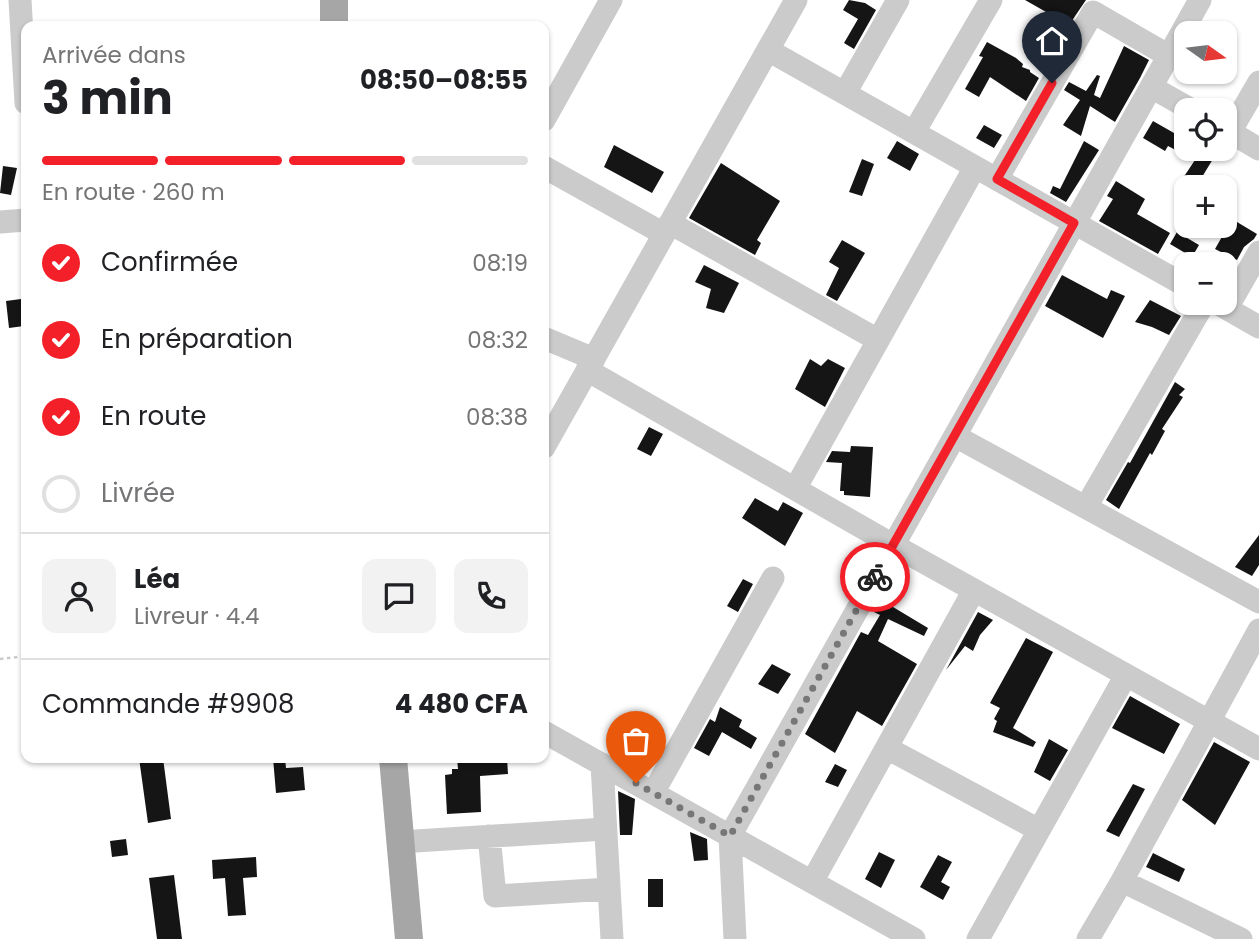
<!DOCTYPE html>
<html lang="fr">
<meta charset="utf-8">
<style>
:root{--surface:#fff;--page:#f2f2f2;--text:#202124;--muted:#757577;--line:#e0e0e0;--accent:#f42029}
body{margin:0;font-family:Poppins,sans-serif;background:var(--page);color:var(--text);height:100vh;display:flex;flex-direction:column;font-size:26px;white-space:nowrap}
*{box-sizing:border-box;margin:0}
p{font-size:23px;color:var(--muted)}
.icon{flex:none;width:38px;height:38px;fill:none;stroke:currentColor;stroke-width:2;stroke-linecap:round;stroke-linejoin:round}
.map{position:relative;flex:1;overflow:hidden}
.details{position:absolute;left:21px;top:21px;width:528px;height:742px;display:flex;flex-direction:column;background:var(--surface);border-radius:14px;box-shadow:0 2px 5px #0004}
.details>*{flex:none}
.needle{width:46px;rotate:104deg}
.fabs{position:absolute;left:1174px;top:21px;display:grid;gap:14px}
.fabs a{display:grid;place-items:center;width:63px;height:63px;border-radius:14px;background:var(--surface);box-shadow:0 2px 5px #0004;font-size:35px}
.pin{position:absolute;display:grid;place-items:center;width:60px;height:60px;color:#fff;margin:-72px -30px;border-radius:50% 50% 50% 0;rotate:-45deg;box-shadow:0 0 7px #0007}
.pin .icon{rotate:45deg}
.courier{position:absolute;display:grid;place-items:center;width:70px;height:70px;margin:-35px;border:5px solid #f42029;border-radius:50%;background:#fff;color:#222;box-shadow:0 2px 9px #0007}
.overview em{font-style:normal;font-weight:700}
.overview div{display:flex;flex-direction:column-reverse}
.overview{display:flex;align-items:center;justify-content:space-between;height:119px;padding:0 21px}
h1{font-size:46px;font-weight:700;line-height:52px}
.bar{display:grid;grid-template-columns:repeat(4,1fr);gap:10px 7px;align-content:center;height:84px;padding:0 21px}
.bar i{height:9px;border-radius:5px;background:var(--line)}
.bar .on{background:var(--accent)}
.bar p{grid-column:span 4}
.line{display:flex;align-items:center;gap:18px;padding:0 21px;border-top:2px solid var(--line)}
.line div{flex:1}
.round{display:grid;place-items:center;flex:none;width:74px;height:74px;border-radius:14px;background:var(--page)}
ol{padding:0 21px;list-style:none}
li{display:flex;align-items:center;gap:21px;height:77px}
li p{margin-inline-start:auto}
li .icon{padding:7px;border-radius:50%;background:var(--accent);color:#fff;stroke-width:4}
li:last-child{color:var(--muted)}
li i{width:38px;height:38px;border:4px solid var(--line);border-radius:50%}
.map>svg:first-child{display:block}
.building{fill:#151515}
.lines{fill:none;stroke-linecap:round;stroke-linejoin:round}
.path{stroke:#cbcbcb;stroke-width:2.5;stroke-dasharray:3.5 3.5;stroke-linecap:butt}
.minor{stroke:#cbcbcb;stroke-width:23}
.major{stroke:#a6a6a6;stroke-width:28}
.done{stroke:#777;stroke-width:7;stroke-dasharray:0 12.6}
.route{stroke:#f42029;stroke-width:9}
</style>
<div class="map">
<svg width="1259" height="939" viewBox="0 0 1259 939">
<rect width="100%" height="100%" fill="#fff"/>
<!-- building -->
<path class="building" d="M849,0l16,3 11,7 -22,39 -10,-6 14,-24 -15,-9z
M1025,0h61l-17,25z
M987,42l29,16 7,6 -1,3 8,3v2l9,6 -13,23 -36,-24 -11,20 -14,-8 18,-32 -4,-1z
M1124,46l25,14 -9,18 -25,44 -25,-16 -9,30 -18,-11 17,-25 -16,-10 5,-8 17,9 11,-16 3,1 -6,19 6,3z
M1181,120l5,3v26h33l-23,38h-19l18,-27 -27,-14 -3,5 -22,-13 10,-17 21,12z
M984,125l18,10 -8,13 -18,-10z
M897,141l22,13 -9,17 -23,-13z
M1084,141l15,9 -33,52 -16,-9 3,-7 7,3z
M614,145l50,27 -12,21 -48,-26z
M862,159l12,5 -12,32 -13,-4z
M721,163l59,38 -23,39 4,3 -6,12 -66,-37z
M3,166l14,2 -6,27 -11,-2z
M1116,181l29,18 -8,15 33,19 -12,21 -59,-33 14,-22 -6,-3z
M1232,219l25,15 -3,5 -10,8 -7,13 -22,-11z
M1177,232l22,13 -7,12 -22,-13z
M842,240l23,13 -28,48 -11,-6 13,-27 -10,-6z
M704,265l35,18 -15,30 -18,-5 5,-19 -16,-7z
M1062,275l45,24 4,-9 14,6 -22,42 -58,-32z
M21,299l3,27 -15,2 -3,-27z
M1150,300l31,16 -12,19 -17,-8 -17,-5z
M810,359l11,7 7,-7 17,9 -20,39 -30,-18z
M1175,382l10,7 -6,6 4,2 -21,32 3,2 -13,24 -2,-2 -31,56 -13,-9 22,-38 2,1z
M649,427l14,7 -12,22 -14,-7z
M851,446l22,1 -3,50 -26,-2v-4h-4l2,-28 -16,-1 6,-11 18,1z
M755,498l23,13 5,-9 20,11 -18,33 -43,-28z
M1259,535v30l-7,11 -17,-9z
M743,579l10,5 -15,28 -11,-6z
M888,604l40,24 -4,8 -36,-17 -10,22 39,23 -35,62 -25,-15 -22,42 -30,-19 56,-102 7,3 12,-20 -6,-3z
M978,612l15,8 -13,15 -7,16 -8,-5 -19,24z
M1026,638l27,14 -40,76 23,14 -3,5 -40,-15 4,-11 -3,-2 6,-11 -10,-5z
M772,664l19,10 -13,20 -20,-10z
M1130,696l50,28 -16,30 -52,-26z
M720,707l22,13 -3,7 18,11 -6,11 -29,-17 -13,24 -15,-8 16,-29 5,3z
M1049,739l19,11 -18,31 -16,-9z
M1214,742l36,20 -35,63 -33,-25z
M139,758h24l8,61 -23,4z
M273,758h12l1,10 17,-1 2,23 -29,3z
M457,758h50l1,16 -28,2 1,36 -34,2 -2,-39 7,-1v-5h6z
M835,764l12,6 -9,17 -13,-5z
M1133,784l12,5 -26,48 -13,-6z
M618,791l17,8 -3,36h-12z
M690,832l17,7 1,21 -14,1z
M126,839l2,16 -16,2 -2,-16z
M879,852l16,8 -14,28 -16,-9z
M1153,853l32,16 -6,13 -33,-15z
M938,855l14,7 -11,20 9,5 -7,13 -23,-13z
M256,857l1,20 -14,1 3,37 -18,1 -3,-38 -12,1 -1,-19z
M174,875l8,64h-25l-8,-61z
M648,879h15v28h-15z"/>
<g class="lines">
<!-- path -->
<path class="path" d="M0,659l26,-3"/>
<!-- minor -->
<path class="minor" d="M20,0l6,103
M768,50l418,236
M1151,87l41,23
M845,93l53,-93
M544,120l67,-120
M1225,129l34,20
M914,132l77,-132
M1230,132l29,-50
M544,167l120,67
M997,179l96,-167 76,44
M0,222l26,-2
M670,223l208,117
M1217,303l42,24
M1227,308l32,-56
M544,338l50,21
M587,370l306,175 366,204
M955,436l304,166
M544,447l252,-447
M795,489l180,-322
M1086,507l118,-204
M544,732l370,207
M887,748l152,82
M602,764l10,175
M653,793l120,-215
M489,836l6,60 114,-7
M400,842l205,-13
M1122,881l119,58
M812,882l162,-292
M735,939l-5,-103 470,-836
M978,939l148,-264
M1088,939l34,-58 137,-251"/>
<!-- major -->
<path class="major" d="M334,26v-26
M393,758l16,181"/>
</g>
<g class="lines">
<!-- done -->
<path class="done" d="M636,783l94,53 145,-259"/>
<!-- route -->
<path class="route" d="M875,577l199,-354 -77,-44 55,-96"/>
</g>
</svg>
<div class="fabs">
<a><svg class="needle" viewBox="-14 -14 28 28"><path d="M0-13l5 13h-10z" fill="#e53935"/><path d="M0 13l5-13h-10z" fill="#757577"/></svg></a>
<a><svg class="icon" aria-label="locate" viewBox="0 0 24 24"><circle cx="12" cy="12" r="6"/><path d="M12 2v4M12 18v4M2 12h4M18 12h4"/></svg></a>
<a>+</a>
<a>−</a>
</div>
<div class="pin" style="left:636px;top:783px;background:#ea580c"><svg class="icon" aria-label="bag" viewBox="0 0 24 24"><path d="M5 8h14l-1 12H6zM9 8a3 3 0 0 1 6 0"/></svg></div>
<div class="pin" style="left:1052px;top:83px;background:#1f2937"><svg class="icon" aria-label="home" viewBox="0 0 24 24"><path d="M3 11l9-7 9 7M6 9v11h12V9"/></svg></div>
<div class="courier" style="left:875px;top:577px"><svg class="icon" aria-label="bike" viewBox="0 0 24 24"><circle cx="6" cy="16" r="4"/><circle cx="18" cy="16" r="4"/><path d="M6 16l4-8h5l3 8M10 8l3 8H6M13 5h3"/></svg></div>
<section class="details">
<div class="overview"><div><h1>3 min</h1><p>Arrivée dans</p></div><em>08:50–08:55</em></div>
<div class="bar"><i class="on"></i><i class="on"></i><i class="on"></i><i></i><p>En route · 260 m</p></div>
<ol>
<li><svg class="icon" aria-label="check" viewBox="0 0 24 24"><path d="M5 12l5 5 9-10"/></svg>Confirmée<p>08:19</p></li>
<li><svg class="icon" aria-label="check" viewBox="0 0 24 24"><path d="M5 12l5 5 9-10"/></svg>En préparation<p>08:32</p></li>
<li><svg class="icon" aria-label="check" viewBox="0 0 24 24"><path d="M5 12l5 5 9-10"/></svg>En route<p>08:38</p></li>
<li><i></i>Livrée</li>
</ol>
<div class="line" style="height:126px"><a class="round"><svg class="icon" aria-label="person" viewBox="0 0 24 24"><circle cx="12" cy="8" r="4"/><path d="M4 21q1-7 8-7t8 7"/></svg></a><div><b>Léa</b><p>Livreur · 4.4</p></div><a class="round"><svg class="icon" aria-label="chat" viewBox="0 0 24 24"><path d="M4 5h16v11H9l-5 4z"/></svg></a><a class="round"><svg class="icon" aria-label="phone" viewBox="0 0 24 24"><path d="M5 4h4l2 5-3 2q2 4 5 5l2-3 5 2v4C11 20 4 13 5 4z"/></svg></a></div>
<div class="line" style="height:91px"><div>Commande #9908</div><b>4 480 CFA</b></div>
</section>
</div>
